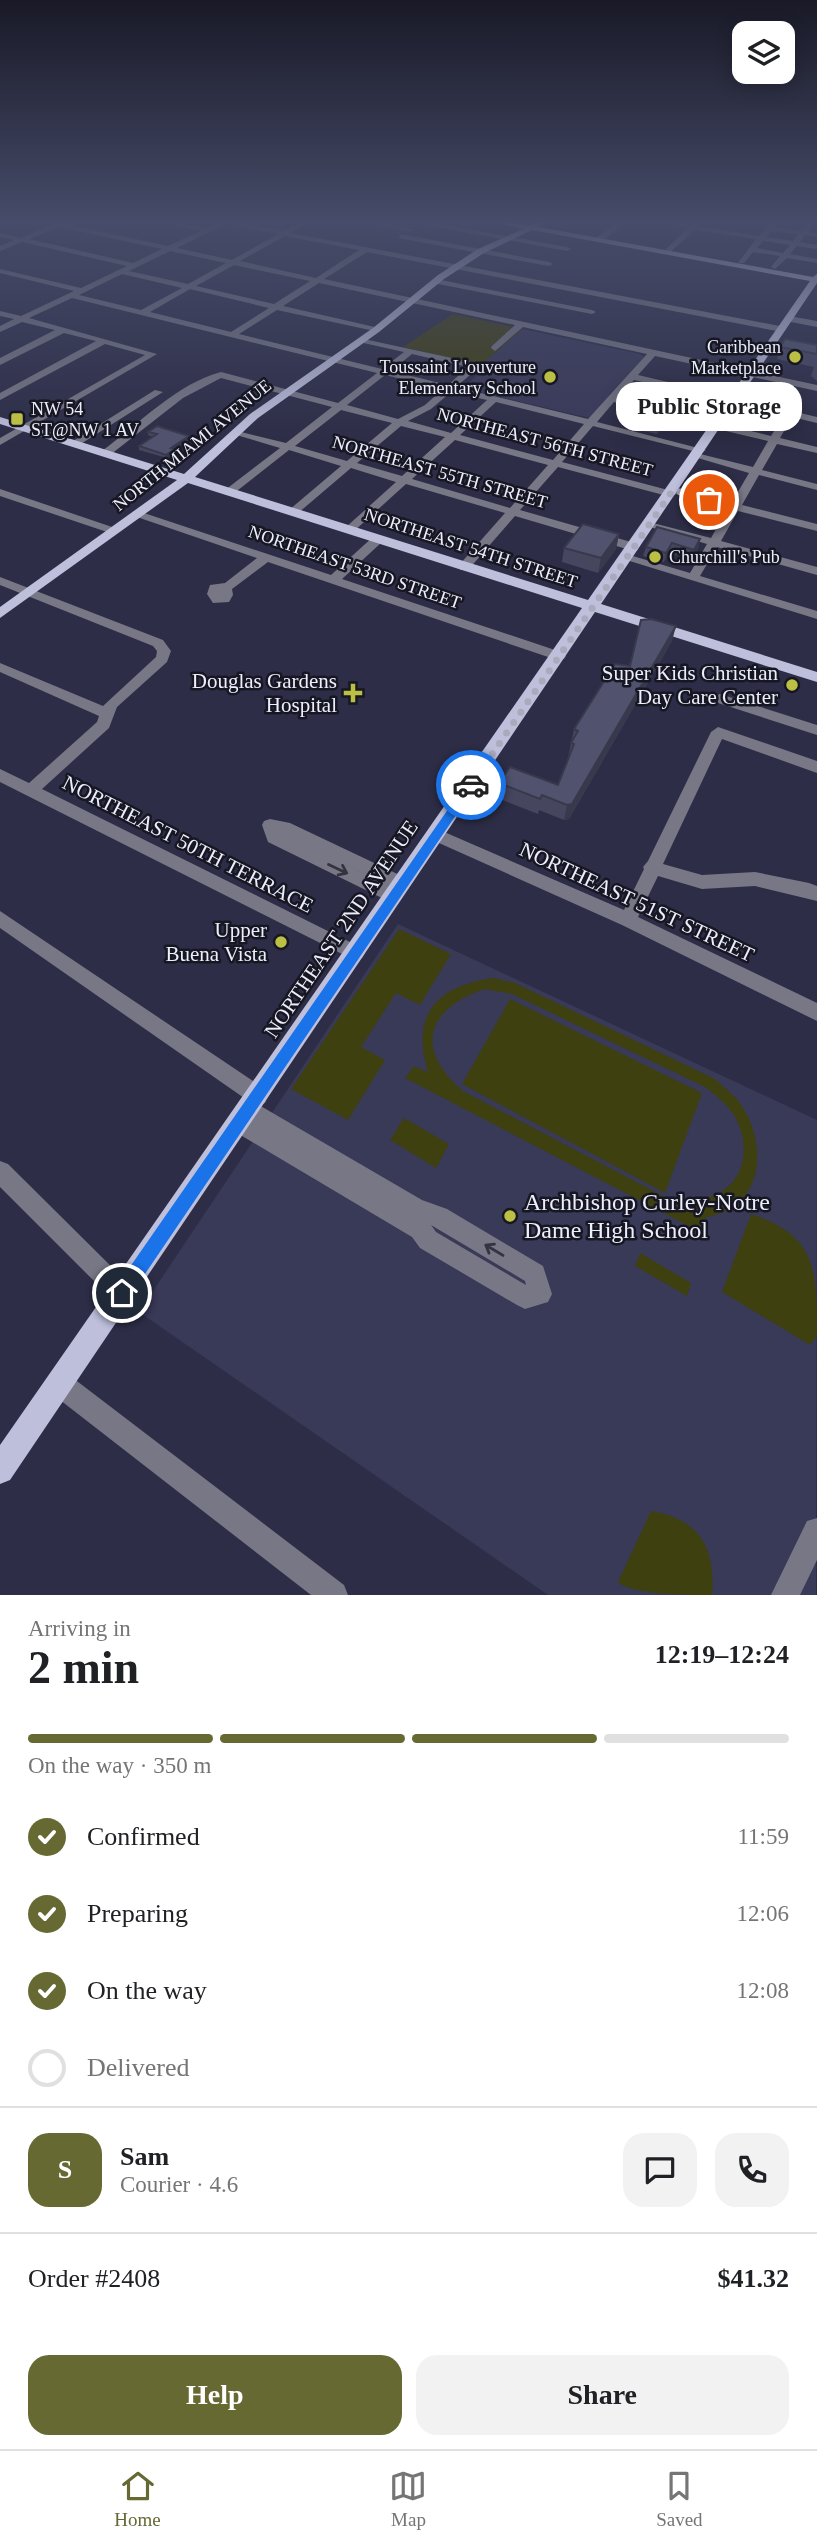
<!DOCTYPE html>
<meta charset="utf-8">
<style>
:root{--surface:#fff;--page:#f2f2f2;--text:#202124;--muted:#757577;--line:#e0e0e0;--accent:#666932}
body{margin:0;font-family:Georgia,serif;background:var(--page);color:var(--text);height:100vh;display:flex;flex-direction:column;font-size:26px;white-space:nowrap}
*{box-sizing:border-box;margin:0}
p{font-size:23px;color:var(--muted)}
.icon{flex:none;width:38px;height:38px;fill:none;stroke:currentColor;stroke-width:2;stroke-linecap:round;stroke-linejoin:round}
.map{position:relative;height:1595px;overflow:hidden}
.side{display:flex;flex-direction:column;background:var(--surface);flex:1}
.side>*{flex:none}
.controls{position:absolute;left:732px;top:21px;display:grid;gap:14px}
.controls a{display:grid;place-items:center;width:63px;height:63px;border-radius:14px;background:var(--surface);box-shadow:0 4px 18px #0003;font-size:35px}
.pin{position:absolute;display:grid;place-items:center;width:60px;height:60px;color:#fff;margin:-30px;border:4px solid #fff;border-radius:50%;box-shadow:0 2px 7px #0007}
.courier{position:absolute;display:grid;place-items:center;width:70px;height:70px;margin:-35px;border:5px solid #1a73e8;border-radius:50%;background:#fff;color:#222;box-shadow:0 2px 9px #0007}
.bubble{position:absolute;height:49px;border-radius:21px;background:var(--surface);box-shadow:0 4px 18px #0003;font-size:23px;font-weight:600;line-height:49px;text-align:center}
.summary em{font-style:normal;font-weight:600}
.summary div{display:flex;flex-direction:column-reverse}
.summary{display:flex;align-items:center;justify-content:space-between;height:119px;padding:0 28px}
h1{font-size:46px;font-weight:600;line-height:52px}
.bar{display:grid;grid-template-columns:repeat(4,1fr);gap:10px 7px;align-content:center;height:84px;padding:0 28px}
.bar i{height:9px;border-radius:5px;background:var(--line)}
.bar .on{background:var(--accent)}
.bar p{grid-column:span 4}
.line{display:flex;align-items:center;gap:18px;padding:0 28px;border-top:2px solid var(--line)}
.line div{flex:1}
.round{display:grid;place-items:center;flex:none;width:74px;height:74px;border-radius:21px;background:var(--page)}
ol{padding:0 28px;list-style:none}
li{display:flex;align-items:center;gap:21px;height:77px}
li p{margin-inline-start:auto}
li .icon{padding:7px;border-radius:50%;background:var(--accent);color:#fff;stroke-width:4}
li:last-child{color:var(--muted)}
li i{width:38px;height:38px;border:4px solid var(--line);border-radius:50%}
.primary-button{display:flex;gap:14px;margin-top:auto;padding:14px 28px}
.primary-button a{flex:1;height:80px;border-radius:21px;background:var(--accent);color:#fff;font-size:28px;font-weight:600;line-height:80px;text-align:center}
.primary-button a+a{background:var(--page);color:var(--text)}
.dock{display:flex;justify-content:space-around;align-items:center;height:98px;border-top:2px solid var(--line);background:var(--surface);font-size:19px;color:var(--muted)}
.dock a{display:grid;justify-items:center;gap:4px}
.dock .on{color:var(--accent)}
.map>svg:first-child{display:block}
.built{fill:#393958}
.green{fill:#3f4010;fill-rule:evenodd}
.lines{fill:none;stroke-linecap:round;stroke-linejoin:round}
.minor{fill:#777785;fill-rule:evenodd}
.major{fill:#bdbfdb;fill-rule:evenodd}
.wall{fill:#46475f}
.shaded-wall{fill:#39394d}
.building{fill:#51526e;stroke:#39394d;stroke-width:2}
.oneway{stroke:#333440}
.route{fill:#1a73e8}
.done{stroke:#aaaabd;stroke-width:7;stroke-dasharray:0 12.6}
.poi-dot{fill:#bbc044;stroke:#161722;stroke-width:2.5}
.labels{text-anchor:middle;stroke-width:5;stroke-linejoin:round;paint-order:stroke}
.far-poi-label{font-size:18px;fill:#edeefc;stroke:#161722;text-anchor:end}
.far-street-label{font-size:18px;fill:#edeefc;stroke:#161722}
.poi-label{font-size:21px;fill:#edeefc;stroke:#161722;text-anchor:end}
.street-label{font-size:21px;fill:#edeefc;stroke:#161722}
.near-poi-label{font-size:24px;fill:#edeefc;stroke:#161722;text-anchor:start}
</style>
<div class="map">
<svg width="817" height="1595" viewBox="0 0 817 1595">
<rect width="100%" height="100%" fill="#2d2d47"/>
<!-- built -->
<path class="built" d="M522,329l118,25 4,3 -55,61 -126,-30 21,-19 -3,-4z
M398,924l419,196 -1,475h-268l-409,-283z"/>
<!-- green -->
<path class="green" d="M453,314l69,15 -41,36 -78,-18z
M399,929l52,25 -31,51 -24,-12 -35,54 24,13 -37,60 -57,-31z
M493,978l22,5 200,96c9,9 21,17 27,27 19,29 24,76 -7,99 -8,7 -20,10 -30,13l-1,16 -299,-156 9,-12 14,6c-18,-57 9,-86 65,-94zM485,989l27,5 193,93c12,9 27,21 33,36 22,53 -22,90 -73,74l-202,-106c-49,-41 -37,-83 22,-102z
M510,999l192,94 -37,100 -203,-109z
M404,1118l45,26 -13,24 -46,-28z
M751,1214c66,22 66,55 66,122l-7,9 -88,-53z
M640,1253l51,30 -4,13 -52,-30z
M651,1511c48,8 65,36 61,84 -24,0 -80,0 -94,-13z"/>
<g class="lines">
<!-- minor -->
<path class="minor" d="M30,219l32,2 3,3 103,22 33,-15 -52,-12 58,9 11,-6 1,-2 15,-1 -2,2 51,10 23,-12h7l-22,14 494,94 1,2 -4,3 -415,-80 -43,27 493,106v6l-162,-35 -17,19 179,42v6l-25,-6 -12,21 37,9v6l-40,-9 -15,26 55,14v6l-58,-15 -17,30 75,19v7l-79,-20 -17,30 96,26v8l-100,-28 -17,29 117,35v8l-197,-61 6,-4 64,19 17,-29 -64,-19 6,-3 62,16 17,-30 -52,-14 -5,3 -113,-30 -38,43 118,34v6h-8l-115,-34 -47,54h-8v-6l45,-51 -99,-29 -53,48h-8v-4l51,-46 -45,-14 -54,46h-8v-4l52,-44 -52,-16 -56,44h-8v-4l55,-42 -47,-14v-4l53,13 46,-36 -111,-29 -38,20 -73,57h-8v-4c37,-27 74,-67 119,-79l117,31 39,-30 -305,-75 -43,20 128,36 -157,91v-7l145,-83 -40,-11 -105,56v-7l96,-52 -32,-8 -64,32v-7l55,-28 -33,-8 -22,10v-6l14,-7 -14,-3v-5l21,5 53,-25 -74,-18v-4l81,19 46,-22 -105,-24 -22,9v-5l14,-6 -14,-3v-4l21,5 30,-13zM226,224l52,10 -46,26 -55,-12zM59,227l103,22 -29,14 -104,-24zM285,236l74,14 -43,28 -76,-17zM170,251l56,12 -38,21 -59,-13zM234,265l76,16 -36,23 -78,-18zM122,274l60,14 -41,22 -62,-15zM319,283l196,42 -23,21 -1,2 4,3 28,-24 124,27 -59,65 -132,-32 22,-19 2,-2 -5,-3 -116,-25v4l45,10 -22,17 -143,-35 38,-24 102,22v-4l-96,-22zM190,289l79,19 -38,24 -81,-20zM412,354l56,13 -20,18 -57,-14zM385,375l58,14 -18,16 -27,14 -51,-14zM634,380l150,35 -13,21 -48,-12v-3l-105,-24zM451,392l36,8 -36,33 -43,-12 23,-12zM496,402l88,22 -31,36 -93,-25zM614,402l99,23v3l55,13 -15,26 -57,-14 -5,3 58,17 -17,29 -59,-15 -5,3 -106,-28 31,-36 108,27 5,-3 -109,-28zM341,410l51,13 -45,38 -52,-15zM401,426l44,11 -43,39 -45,-13zM455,440l93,25 -38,43 -98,-29z
M348,219h12l55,11 -4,2z
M513,219h7l-6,4 -3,-2z
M622,219h7l-26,22h-6v-4z
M639,219l53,6 8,-6 3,2 -4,5 60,10 16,-17h6l-6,8 27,4 9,-9 3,2 -6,8 9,1v4l-12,-2 -5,7 17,3v4l-20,-3 -7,8 27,5v4l-30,-5 -12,11 -4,-2 9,-11 -27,-4 -9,11h-6l18,-24 -61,-9 -26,23 -3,-4 22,-21zM772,231l26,3 -5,7 -27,-4zM763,241l27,4 -7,8 -26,-5z
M423,221l144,26 4,2 -4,2 -146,-27z
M401,234l148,28 4,2 -4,2 -151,-28z
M436,279l156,31 4,2 -4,2 -159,-31z
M789,316l28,5v6l-31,-6 -1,-2z
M772,341l45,9v6l-48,-10 -1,-2z
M155,390l8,2 -84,53 -9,-2z
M0,489l118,40 2,2 -6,4 -4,-2 -110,-37z
M138,511l193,64 43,-39h8v6l-40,37 222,74 2,3 -2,3h-10l-286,-97 -36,27 1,6 -4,7 -16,1 -6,-9 3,-9 15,-2 32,-25 -123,-42 -2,-2z
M0,577l163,63 8,11 -4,11 -50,45 -8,21 -67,61 320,159 3,5 -3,5 -6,3 -6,-3 -350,-176v-13l29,14 68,-61 2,-6 -99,-44v-9l103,43 53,-49 1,-6 -4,-5 -153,-61z
M720,694l97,31v10l-102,-33 -2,-3 2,-3z
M718,727l99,34v12l-95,-34 -59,125 39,11 53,-3 54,11 8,3v15l-62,-15 -53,3 -44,-13 -20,41 179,86v18l-195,-96 -192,-86 -2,-4 2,-4h12l182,79 20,-41 -1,-2 5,-6 63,-129z
M270,819l20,4 118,56 3,5 -3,5 -6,2 -6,-2 -115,-56 119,58 3,5 -3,5 -6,2 -6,-2 -120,-59 -6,-17 2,-4z
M0,911l265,178 3,7 -3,7 -6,2 163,95 25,9 96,57 9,28 -4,8 -23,7 -8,-4 -97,-57 -8,-11 -180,-107 -3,-7 3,-7 7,-3 2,-10 6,-3 -247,-172zM431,1225l94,56 1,4 -90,-53z
M0,1161l8,3 122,121 4,8 -4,8 -8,4 -8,-4 -114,-114z
M60,1372l9,3 275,210 4,10h-37l-260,-202 -3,-9 3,-9z
M817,1518v42l-17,35h-29l36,-74z"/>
<!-- major -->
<path class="major" d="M479,219l51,6 15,-6h8l-14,8 274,50 4,-3v9l-216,321 216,68v10l-222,-70 -585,868 -10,4v-39l582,-837 -394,-125 -188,135v-11l177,-127 -177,-56v-7l184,57 66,-60 123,-86 65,-53 40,-26 45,-20zM532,230l278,51 -222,319 -393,-123 63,-59 121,-86 65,-53 40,-26z"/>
</g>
<!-- wall -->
<path class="wall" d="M245,219h57l-19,9 -38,-8z
M817,345v36l-6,-5 3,-9 -37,-8 3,-12z
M666,416l-2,10 -7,8 -18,-4 2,-10z
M148,432l42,7 -15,10 1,4 -9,5 -28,-8v-4l14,-9 -5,-2z
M619,534l-3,15 -18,24 -36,-11 2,-14z
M700,539l-2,10 -6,10 -23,-6 -5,9 -21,-6 3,-9z
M672,641l-103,178 -5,1 -25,-10 -1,4 -41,-16 2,-15 59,2 10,-27 6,-29 56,-63z"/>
<!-- shaded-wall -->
<path class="shaded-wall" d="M285,219h17l-19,9 -1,-8z
M666,416l-2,10 -7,8 2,-10z
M189,436l1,3 -15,10 1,4 -9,5 -1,-3 5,-7z
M619,534l-3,15 -18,24 3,-15z
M700,539l-2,10 -6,10 2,-9z
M672,543l-3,10 -5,9 2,-9z
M676,626l-4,15 -103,178 -5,1 3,-15z"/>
<!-- building -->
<path class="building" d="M785,339l32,6v9l-37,-7z
M647,411l19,5 -7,8 -18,-4z
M157,426l32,10 -18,12 4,1 -9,6 -27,-9 18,-12 -9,-2z
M583,524l36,10 -18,24 -37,-10z
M657,527l43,12 -6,11 -22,-7 -6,10 -20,-6z
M651,619l25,7 -104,178 -5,1 -25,-10 -2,4 -41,-16 11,-16 48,18 16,-41 -3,-1 7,-12 -4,-2 41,-65 15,2 11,-46z"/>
<!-- one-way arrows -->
<defs><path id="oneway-shaft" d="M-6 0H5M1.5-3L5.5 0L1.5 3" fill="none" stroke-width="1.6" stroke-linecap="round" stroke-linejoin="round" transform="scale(1.75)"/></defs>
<g class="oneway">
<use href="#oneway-shaft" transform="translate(338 869) rotate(25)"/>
<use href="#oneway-shaft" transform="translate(494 1250) rotate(-149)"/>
</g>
<!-- sky -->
<linearGradient id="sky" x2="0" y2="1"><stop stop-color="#191927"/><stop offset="0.5" stop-color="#464c69"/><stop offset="1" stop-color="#464c69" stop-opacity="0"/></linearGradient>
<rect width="817" height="442" fill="url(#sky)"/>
<!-- route -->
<path class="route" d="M471,780l6,5 -2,2 -347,512 -6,2 -6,-2 -3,-6 3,-6 351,-505z"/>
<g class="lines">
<!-- done -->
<path class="done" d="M471,785l202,-295 36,10"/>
</g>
<!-- markers -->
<g class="poi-dot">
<circle cx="795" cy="357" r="7"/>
<circle cx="550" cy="377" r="7"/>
<rect x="10" y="412" width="14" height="14" rx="3.5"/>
<circle cx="655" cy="557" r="7"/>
<circle cx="792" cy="685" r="7"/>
<path d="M349.5 682.5h7v7h7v7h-7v7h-7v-7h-7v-7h7z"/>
<circle cx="281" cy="942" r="7"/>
<circle cx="510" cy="1216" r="7"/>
</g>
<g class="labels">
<!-- far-poi labels -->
<g class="far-poi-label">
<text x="781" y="353">Caribbean<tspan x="781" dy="21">Marketplace</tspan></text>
<text x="536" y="373">Toussaint L'ouverture<tspan x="536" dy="21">Elementary School</tspan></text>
<text x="31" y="415" text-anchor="start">NW 54<tspan x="31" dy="21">ST@NW 1 AV</tspan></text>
<text x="669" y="563" text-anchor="start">Churchill's Pub</text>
</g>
<!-- far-street labels -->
<g class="far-street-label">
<text transform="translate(545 442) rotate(15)" y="6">NORTHEAST 56TH STREET</text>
<text transform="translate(192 445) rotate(-39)" y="6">NORTH MIAMI AVENUE</text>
<text transform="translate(440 472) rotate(16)" y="6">NORTHEAST 55TH STREET</text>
<text transform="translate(471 548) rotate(18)" y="6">NORTHEAST 54TH STREET</text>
<text transform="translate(355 567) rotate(19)" y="6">NORTHEAST 53RD STREET</text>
</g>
<!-- poi labels -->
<g class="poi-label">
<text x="778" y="680">Super Kids Christian<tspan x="778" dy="24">Day Care Center</tspan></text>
<text x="337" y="688">Douglas Gardens<tspan x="337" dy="24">Hospital</tspan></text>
<text x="267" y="937">Upper<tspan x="267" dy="24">Buena Vista</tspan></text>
</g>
<!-- street labels -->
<g class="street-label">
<text transform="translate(188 844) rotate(27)" y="7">NORTHEAST 50TH TERRACE</text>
<text transform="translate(637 902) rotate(25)" y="7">NORTHEAST 51ST STREET</text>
<text transform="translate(341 929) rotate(-56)" y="7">NORTHEAST 2ND AVENUE</text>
</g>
<!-- near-poi labels -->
<g class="near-poi-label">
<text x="524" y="1210">Archbishop Curley-Notre<tspan x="524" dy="28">Dame High School</tspan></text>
</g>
</g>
</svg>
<div class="controls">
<a><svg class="icon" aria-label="layers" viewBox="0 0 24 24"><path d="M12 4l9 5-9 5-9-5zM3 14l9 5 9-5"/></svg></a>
</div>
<div class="pin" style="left:709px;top:500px;background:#ea580c"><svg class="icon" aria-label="bag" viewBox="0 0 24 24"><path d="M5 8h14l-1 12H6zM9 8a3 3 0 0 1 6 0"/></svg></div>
<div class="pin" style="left:122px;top:1293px;background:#1f2937"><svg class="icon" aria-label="home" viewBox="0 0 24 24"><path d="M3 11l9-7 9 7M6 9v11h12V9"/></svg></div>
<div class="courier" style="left:471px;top:785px"><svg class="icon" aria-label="car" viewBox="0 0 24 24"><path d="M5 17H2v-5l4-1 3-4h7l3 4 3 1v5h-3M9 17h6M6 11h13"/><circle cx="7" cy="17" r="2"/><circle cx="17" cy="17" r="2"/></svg></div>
<div class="bubble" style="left:616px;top:382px;width:186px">Public Storage</div>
</div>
<section class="side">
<div class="summary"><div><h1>2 min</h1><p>Arriving in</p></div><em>12:19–12:24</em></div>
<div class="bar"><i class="on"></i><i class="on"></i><i class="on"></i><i></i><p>On the way · 350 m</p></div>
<ol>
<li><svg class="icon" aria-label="check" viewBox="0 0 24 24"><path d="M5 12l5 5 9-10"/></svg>Confirmed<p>11:59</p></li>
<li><svg class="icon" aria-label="check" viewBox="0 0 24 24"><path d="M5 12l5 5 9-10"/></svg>Preparing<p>12:06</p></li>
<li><svg class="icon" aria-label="check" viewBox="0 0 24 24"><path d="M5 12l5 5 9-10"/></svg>On the way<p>12:08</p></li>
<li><i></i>Delivered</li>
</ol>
<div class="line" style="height:126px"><b class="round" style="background:var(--accent);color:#fff">S</b><div><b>Sam</b><p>Courier · 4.6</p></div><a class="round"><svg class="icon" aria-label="chat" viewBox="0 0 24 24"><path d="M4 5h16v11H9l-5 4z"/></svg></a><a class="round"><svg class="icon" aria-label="phone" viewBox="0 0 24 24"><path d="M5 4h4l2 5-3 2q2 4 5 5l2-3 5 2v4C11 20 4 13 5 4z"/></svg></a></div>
<div class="line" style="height:91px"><div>Order #2408</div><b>$41.32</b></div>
<div class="primary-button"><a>Help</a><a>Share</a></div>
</section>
<nav class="dock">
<a class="on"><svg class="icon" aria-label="home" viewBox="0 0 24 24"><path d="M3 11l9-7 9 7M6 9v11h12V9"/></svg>Home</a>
<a><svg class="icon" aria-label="map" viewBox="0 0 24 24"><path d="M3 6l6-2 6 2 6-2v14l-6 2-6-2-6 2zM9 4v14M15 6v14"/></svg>Map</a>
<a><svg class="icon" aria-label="saved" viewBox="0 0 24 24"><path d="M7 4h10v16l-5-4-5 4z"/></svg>Saved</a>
</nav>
